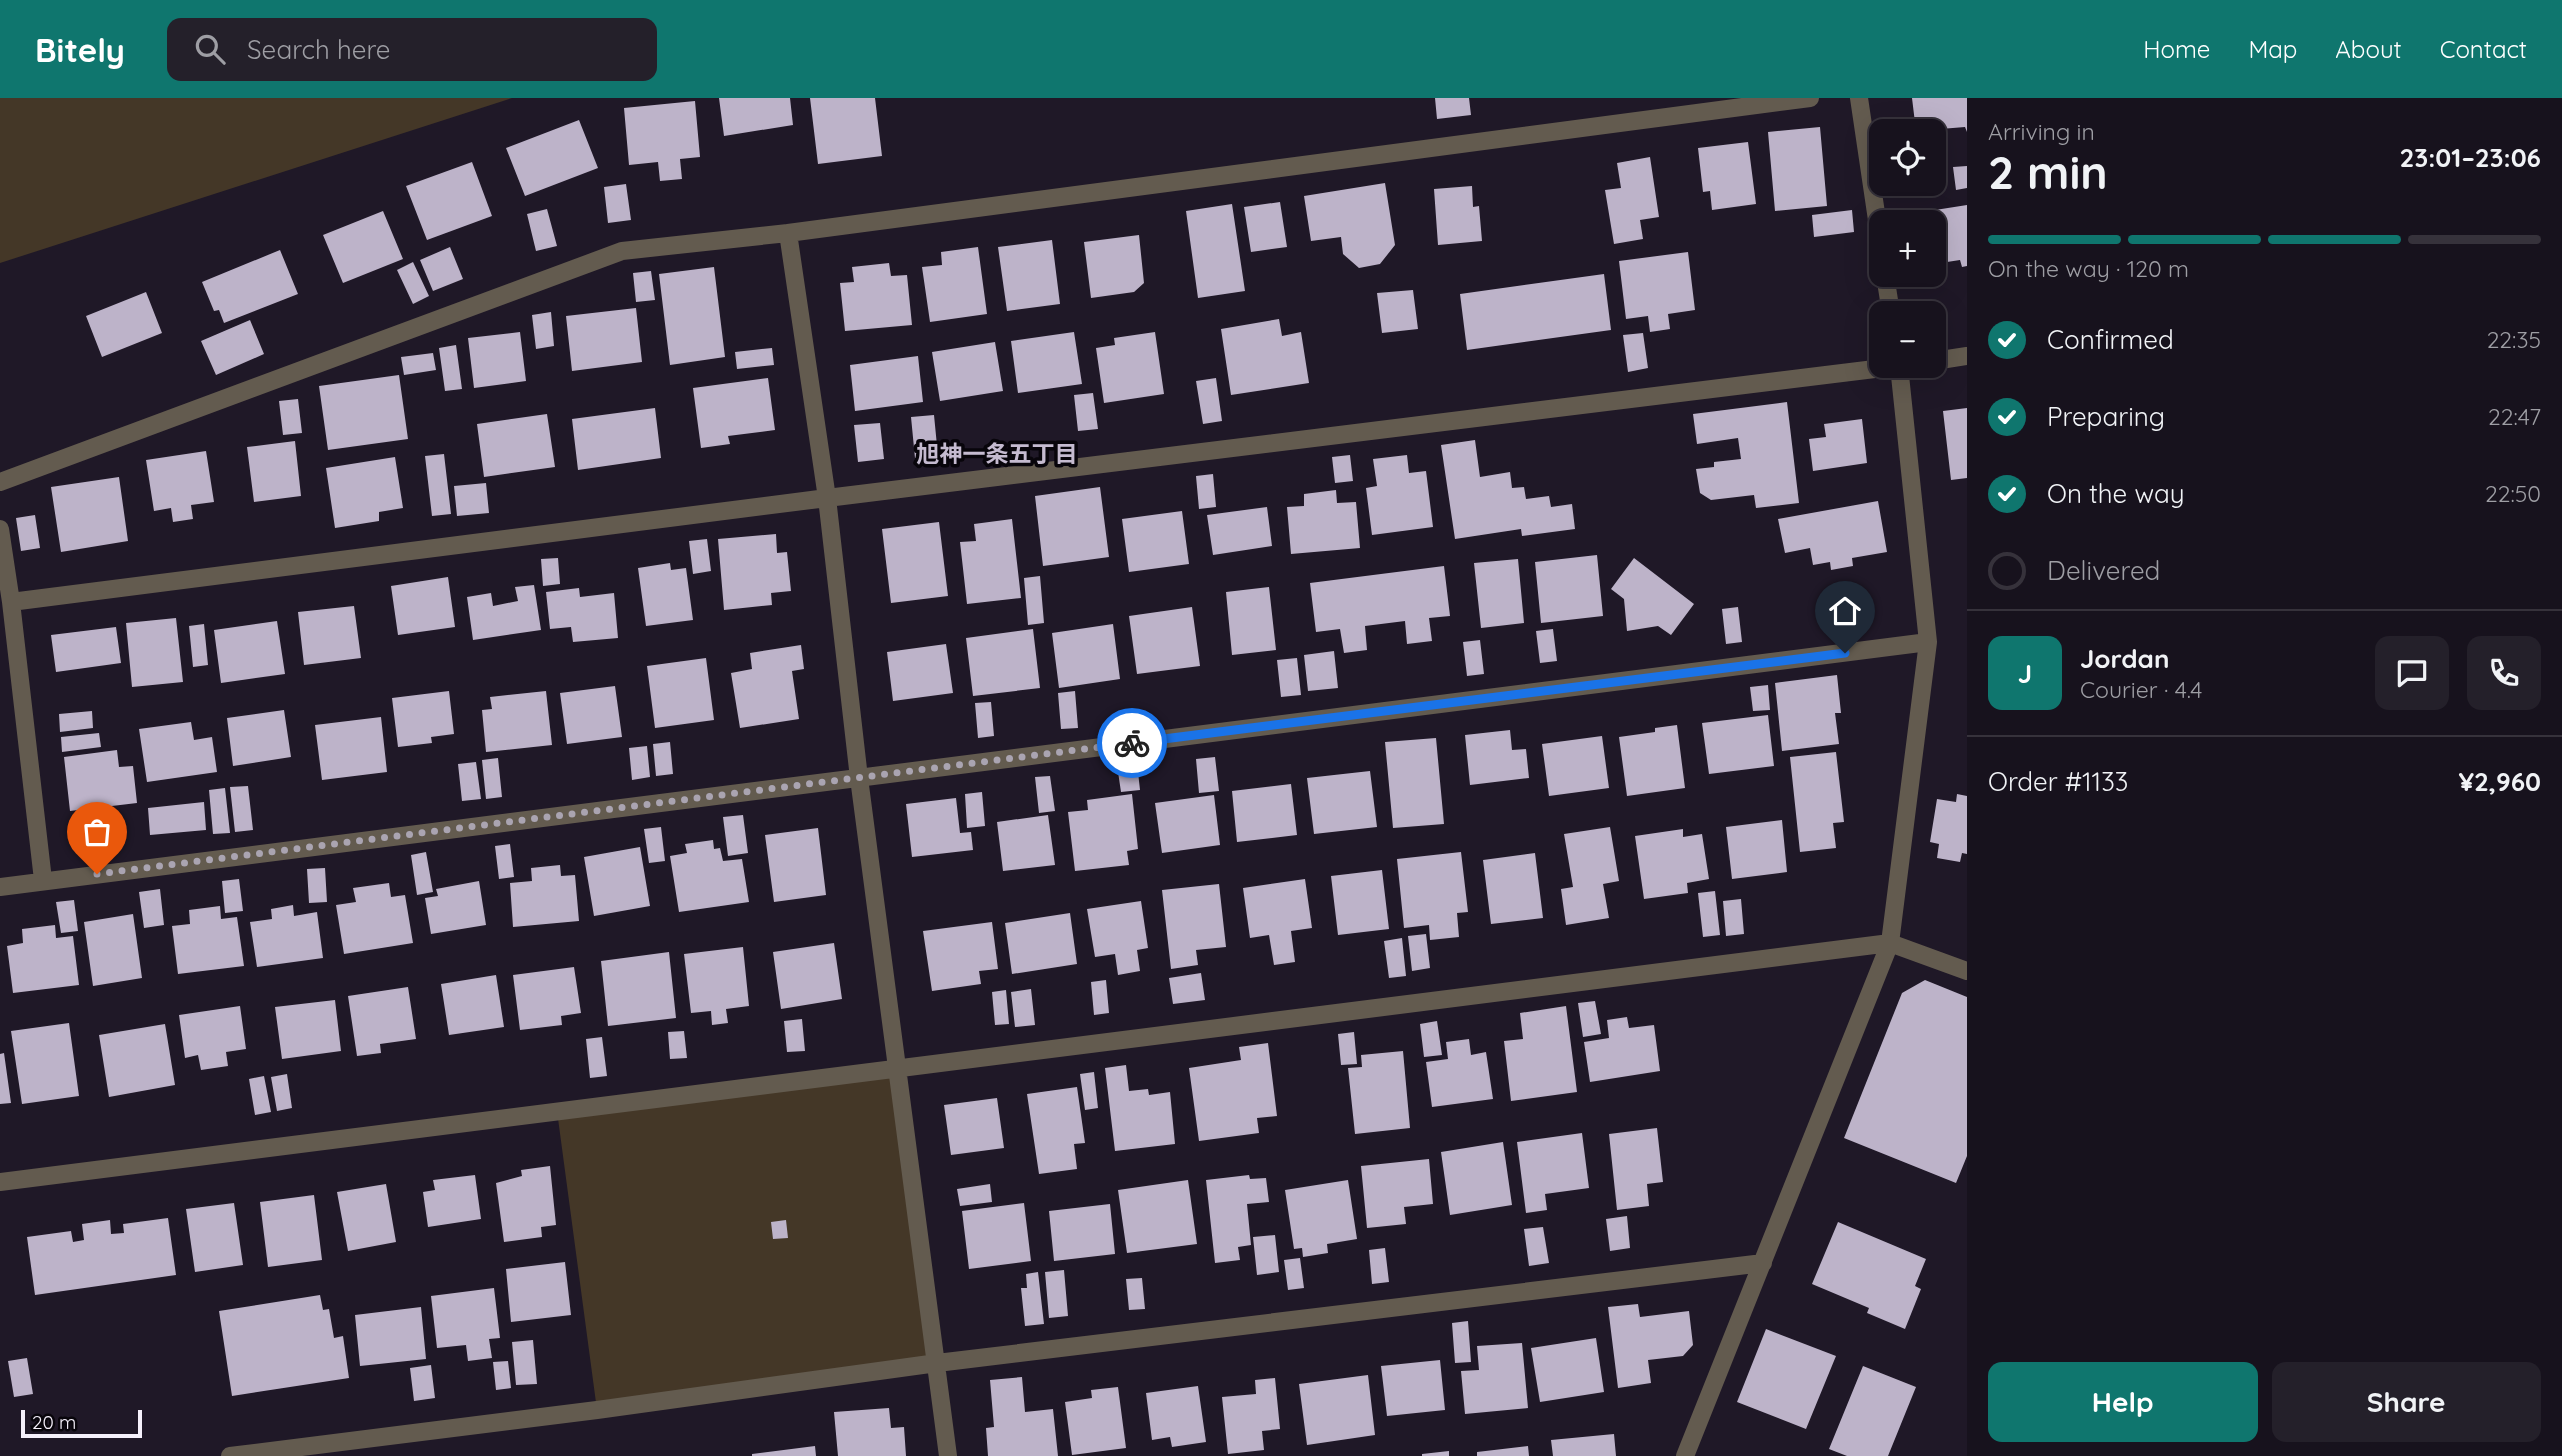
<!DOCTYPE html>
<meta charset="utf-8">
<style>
:root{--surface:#17121d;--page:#24202a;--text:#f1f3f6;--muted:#9e9ea4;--line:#36323b;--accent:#0f766e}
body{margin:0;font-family:Quicksand,"Noto Sans JP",sans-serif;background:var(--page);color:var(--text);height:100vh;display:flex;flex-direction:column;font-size:26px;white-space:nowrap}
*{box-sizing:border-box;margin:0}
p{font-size:23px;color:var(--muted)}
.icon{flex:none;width:38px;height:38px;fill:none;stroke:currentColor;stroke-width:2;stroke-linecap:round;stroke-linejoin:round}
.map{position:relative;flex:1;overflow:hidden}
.side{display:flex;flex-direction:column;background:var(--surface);width:595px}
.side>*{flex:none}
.buttons{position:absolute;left:1869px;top:21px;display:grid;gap:14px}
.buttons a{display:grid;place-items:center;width:77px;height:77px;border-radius:14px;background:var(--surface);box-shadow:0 7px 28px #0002,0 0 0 2px var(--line);font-size:35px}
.scale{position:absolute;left:21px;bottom:18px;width:121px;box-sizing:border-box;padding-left:7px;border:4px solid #f5f0fb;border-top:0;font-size:19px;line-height:24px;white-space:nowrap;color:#f5f0fb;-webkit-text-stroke:5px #08050b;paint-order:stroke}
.pin{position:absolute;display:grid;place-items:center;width:60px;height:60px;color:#fff;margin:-72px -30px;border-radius:50% 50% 50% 0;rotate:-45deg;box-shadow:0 0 7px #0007}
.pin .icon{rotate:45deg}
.courier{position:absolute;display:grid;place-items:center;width:70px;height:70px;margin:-35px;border:5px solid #1a73e8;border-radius:50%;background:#fff;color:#222;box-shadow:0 2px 9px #0007}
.head em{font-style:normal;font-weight:700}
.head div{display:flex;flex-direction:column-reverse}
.head{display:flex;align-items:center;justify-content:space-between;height:119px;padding:0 21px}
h1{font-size:46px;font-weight:700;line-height:52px}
.bar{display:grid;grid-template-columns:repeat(4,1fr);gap:10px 7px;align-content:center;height:84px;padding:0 21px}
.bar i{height:9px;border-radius:5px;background:var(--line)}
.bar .current{background:var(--accent)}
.bar p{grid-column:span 4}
.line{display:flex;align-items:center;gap:18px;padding:0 21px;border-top:2px solid var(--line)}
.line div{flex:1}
.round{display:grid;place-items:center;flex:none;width:74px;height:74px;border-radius:14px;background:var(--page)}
ol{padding:0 21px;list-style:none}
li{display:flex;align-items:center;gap:21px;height:77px}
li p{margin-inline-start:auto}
li .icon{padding:7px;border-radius:50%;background:var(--accent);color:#fff;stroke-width:4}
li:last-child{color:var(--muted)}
li i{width:38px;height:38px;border:4px solid var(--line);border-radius:50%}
.primary-button{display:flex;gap:14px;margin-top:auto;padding:14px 21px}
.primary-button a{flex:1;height:80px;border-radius:14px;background:var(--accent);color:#fff;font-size:28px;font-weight:700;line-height:80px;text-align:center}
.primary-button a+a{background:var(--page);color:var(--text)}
header{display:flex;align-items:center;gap:42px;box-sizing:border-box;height:98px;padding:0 35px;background:var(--accent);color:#fff}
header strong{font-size:33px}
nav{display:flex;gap:38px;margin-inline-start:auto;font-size:24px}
.search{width:490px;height:63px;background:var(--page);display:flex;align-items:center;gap:18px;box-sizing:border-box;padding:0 24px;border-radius:14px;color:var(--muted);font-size:26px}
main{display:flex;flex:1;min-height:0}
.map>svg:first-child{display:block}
.green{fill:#443727}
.building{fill:#bdb3c9}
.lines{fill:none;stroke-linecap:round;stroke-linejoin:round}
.minor{stroke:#635b4f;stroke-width:18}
.done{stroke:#aaa4b1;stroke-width:7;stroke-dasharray:0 12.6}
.route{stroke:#1a73e8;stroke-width:9}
.labels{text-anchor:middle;stroke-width:7;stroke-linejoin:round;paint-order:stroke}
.neighbourhood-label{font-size:23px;font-weight:bold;fill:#c5bbd0;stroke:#08050b}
</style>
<header>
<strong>Bitely</strong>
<div class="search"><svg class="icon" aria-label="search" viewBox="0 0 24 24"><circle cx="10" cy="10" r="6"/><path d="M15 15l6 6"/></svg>Search here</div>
<nav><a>Home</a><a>Map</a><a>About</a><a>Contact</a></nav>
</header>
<main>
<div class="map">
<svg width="1967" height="1358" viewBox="0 0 1967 1358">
<rect width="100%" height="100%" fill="#1f1827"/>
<!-- green -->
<path class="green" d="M0,0h512l-512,165z
M898,970l39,295 -340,47 -40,-299z"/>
<!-- building -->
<path class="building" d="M719,0h71l3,27 -69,11z
M810,0h65l7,58 -64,8z
M1435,0h34l2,17 -34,4z
M1912,0h55v34l-2,-5 -49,4z
M695,3l5,56 -20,2 2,20 -22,2 -2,-19 -29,3 -5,-57z
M579,22l19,48 -73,28 -19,-48z
M1820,29l7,79 -52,5 -7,-79z
M1748,44l8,62 -44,6 -2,-19 -7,1 -5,-44z
M1650,59l9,60 -19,3 3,19 -29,5 -9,-54 16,-2 -4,-25z
M472,64l20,54 -65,24 -21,-54z
M1967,68v22l-11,2 -3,-23z
M1385,85l10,62 -15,19 -21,4 -16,-14 -2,-17 -30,4 -7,-45z
M626,86l5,36 -23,3 -4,-36z
M1472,88l1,21 6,-1 3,35 -44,4 -4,-56z
M1280,104l7,45 -36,5 -7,-45z
M1232,106l13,87 -47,7 -12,-87z
M1967,107v61l-5,1 -2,-7 -26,4v-42h-16l-2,-9z
M547,111l10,37 -21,5 -9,-37z
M1852,112l2,22 -40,5 -2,-22z
M383,113l20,48 -60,24 -20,-48z
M1139,137l5,48 -10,9 -43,6 -7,-56z
M1052,142l8,64 -53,7 -9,-64z
M450,149l13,32 -30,12 -13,-31z
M978,149l9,67 -57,8 -8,-55 20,-2 -1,-13z
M280,152l18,44 -74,29 -5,-13 -5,1 -12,-29z
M1688,154l7,58 -27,4 2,15 -20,3 -2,-16 -22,3 -7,-58z
M413,164l16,34 -16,8 -16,-34z
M889,165l2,13 16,-1 5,50 -67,6 -5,-48 14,-1 -2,-15z
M714,169l11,90 -55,8 -11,-91z
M651,173l4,29 -19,2 -3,-29z
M1604,176l7,56 -144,20 -7,-56z
M1413,192l5,39 -36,4 -5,-40z
M146,194l16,41 -60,24 -16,-41z
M636,210l6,54 -70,9 -6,-55z
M551,214l3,34 -18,3 -4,-34z
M1279,221l3,17 19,-4 8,51 -78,12 -10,-66z
M250,222l14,34 -48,21 -15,-34z
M520,234l6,49 -52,7 -6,-50z
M1074,234l8,52 -64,9 -7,-52z
M1155,234l9,62 -60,9 -8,-55 19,-3 -1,-7z
M1643,235l5,35 -20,4 -5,-37z
M995,244l8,49 -63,10 -8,-49z
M456,247l6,44 -17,2 -6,-43z
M772,250l2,17 -37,4 -2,-17z
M433,255l3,17 -32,5 -3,-18z
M918,258l5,46 -68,9 -5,-46z
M399,277l9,64 -80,11 -9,-64z
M768,280l7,52 -47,6 2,8 -29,4 -8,-60z
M1216,280l6,43 -19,3 -7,-43z
M1093,295l5,36 -20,2 -4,-36z
M298,301l4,34 -19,2 -4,-34z
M1787,304l12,101 -43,5 -2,-13 -43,5 -11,-7 -4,-24 18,-2v-5l27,-3 -3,-21 -41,6 -4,-30z
M655,310l6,50 -83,12 -6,-51z
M1967,310v70l-16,2 -8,-69z
M547,316l8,53 -71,10 -7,-53z
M934,317l4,41 -23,2 -4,-41z
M1862,321l5,44 -54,8 -4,-32 17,-2 -2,-13z
M880,325l4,36 -26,3 -4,-37z
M1475,342l5,37 30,-5 2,16 12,-1 2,12 23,-3 2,11 21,-3 3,25 -53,7 -1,-7 -66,10 -14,-94z
M295,343l6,55 -47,6 -7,-55z
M206,353l8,51 -23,3 2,14 -20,3 -2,-14 -17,3 -8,-51z
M444,356l7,60 -19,2 -7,-60z
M1350,357l3,26 -18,2 -3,-26z
M1407,357l2,18 17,-2 7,56 -61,8 -6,-47 11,-2 -4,-27z
M395,359l8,51 -24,4v9l-44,7 -9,-60z
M1213,376l3,33 -17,2 -3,-33z
M119,379l9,64 -67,11 -10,-65z
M486,385l3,30 -32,3 -3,-30z
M1100,389l9,70 -66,9 -8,-70z
M1336,392l1,13 19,-1 4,46 -69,6 -4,-47 17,-1v-12z
M1878,403l9,51 -35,6 1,8 -22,4 -1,-8 -17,3 -3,-17 -25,5 -7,-34z
M1267,409l5,39 -59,9 -6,-40z
M1182,413l7,53 -60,8 -7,-53z
M35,417l5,33 -19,3 -5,-33z
M1012,421l9,79 -54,6 -7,-62 16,-1 -2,-17z
M939,424l9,74 -57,7 -9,-74z
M776,436l1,19 10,-1 4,39 -20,2 1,12 -48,5 -6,-71z
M707,441l4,32 -18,3 -4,-33z
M1597,457l6,61 -62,7 -6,-61z
M558,460l2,26 -17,2 -2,-27z
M1634,460l60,46 -23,31 -13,-9 -31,5 -3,-32 -13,-10z
M1518,461l6,64 -43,5 -7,-65z
M670,465l1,7 15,-2 7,52 -47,6 -8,-58z
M1444,468l6,50 -21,2 3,23 -25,3 -2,-23 -40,5 2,24 -23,3 -4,-24 -24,3 -6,-49z
M1040,478l4,47 -16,2 -4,-47z
M448,479l7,50 -57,8 -7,-49z
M534,487l7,45 -68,10 -6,-43 24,-4 2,13 25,-5 -3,-14z
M1269,489l7,63 -44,5 -6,-63z
M579,490l1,9 34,-4 4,45 -45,4 -2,-15 -21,2 -4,-37z
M354,508l7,52 -57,7 -6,-53z
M1192,509l8,59 -63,8 -8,-58z
M1738,509l4,35 -16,2 -4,-35z
M176,520l7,64 -51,5 -6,-64z
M277,523l8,53 -64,9 -7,-53z
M204,526l4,41 -15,2 -4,-41z
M1113,526l7,55 -61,9 -7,-55z
M116,529l5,36 -65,9 -5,-37z
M1033,531l7,59 -67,8 -7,-58z
M1553,531l4,32 -17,2 -4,-32z
M1480,542l4,34 -17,2 -4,-34z
M946,546l7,49 -60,8 -6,-49z
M801,547l3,24 -12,2 7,48 -59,9 -9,-55 21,-4 -2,-16z
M1334,553l4,37 -30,3 -4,-36z
M706,560l8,62 -59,8 -8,-62z
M1297,560l4,37 -20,2 -4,-37z
M1837,577l4,38h-6l4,31 -57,7 -7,-68z
M1768,587l2,25 -17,1 -3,-24z
M615,588l7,51 -55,7 -7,-51z
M449,593l5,43 -23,3 1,6 -34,4 -6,-49z
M546,593l6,54 -66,7 -4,-42 10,-1 -2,-12z
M1075,593l3,37 -17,1 -3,-36z
M991,604l3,34 -16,2 -3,-35z
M284,612l7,47 -58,9 -6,-48z
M92,613l1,17 -33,4 -1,-18z
M1768,617l6,51 -65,8 -7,-51z
M381,619l6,55 -65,8 -7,-55z
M191,624l3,18 18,-3 5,35 -70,10 -8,-53z
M1677,627l8,63 -58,8 -8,-59 36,-5v-4z
M1510,632l2,20 14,-1 3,29 -59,7 -5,-50z
M99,635l2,14 -39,5 -1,-15z
M1602,638l7,52 -60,8 -7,-52z
M1436,640l8,86 -51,4 -8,-86z
M670,644l3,32 -17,2 -3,-32z
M647,648l3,31 -18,3 -3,-32z
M117,652l2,17 14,-1 4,37 -67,8 -6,-54z
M1836,654l8,70 -11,1 3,25 -36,4 -10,-95z
M1215,659l4,34 -20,2 -3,-34z
M498,660l4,39 -16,2 -4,-39z
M476,664l5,37 -19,2 -4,-37z
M1137,665l3,27 -19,2 -4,-27z
M1370,673l7,56 -63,7 -7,-56z
M1050,678l5,35 -16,2 -4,-36z
M1291,686l6,51 -60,7 -5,-51z
M248,688l5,44 -18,2 -5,-45z
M225,690l5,45 -17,1 -4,-44z
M982,694l3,34 -18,2 -2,-34z
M1132,696l6,55 -11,2 2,14 -54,6 -7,-59 20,-2 -1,-10z
M1957,696l10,2v58l-5,-1 -2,9 -23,-4 2,-14 -9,-2 7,-43 19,3z
M1214,697l6,50 -58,8 -7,-50z
M956,700l4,35 11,-1 2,18 -61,7 -6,-53z
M204,704l2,28 -56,5 -2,-27z
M743,717l5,38 -20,3 -5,-39z
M1048,717l7,50 -52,6 -6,-49z
M1782,722l5,52 -55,7 -6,-52z
M661,729l4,34 -16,2 -5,-34z
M1610,729l9,54 -16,3 6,34 -43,7 -5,-36 12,-2 -9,-53z
M818,730l8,67 -52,7 -9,-67z
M1683,731v8l19,-3 7,45 -22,4 1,10 -44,6 -9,-63z
M713,742l1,9 6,-1 3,13 19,-2 7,43 -70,10 -9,-56 17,-3 -2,-9z
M510,746l4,33 -15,2 -4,-33z
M640,749l10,59 -56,10 -10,-59z
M426,754l7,40 -16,3 -6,-40z
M1461,754l7,60 -11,1 2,24 -29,3 -1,-15 -25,3 -7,-69z
M1535,755l8,65 -52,6 -8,-64z
M560,767l1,11 14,-1 4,46 -66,6 -3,-44 22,-2 -1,-13z
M325,770l2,34 -18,1 -2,-34z
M1382,772l7,59 -51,6 -7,-59z
M239,781l4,32 -18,2 -3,-32z
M1305,781l7,49 -21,3 4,31 -21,3 -5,-30 -19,3 -7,-50z
M479,783l7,44 -55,9 -6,-36 13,-2 -2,-7z
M389,785l2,14 14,-2 8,48 -69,11 -8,-49 20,-3 -3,-14z
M1219,786l7,63 -30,3 2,15 -27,4 -9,-79z
M160,791l4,36 -20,3 -5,-36z
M1715,793l5,44 -17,2 -5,-44z
M1741,801l3,35 -18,2 -3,-35z
M74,802l4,31 -17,2 -5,-31z
M1141,803l7,47 -11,2 3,21 -22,4 -3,-21 -20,3 -8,-48z
M293,807l1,11 23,-4 6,46 -66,9 -7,-45 22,-3 -1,-10z
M220,808l1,13 16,-2 7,49 -66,8 -6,-48 18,-2 -1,-14z
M1070,815l7,51 -65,10 -7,-51z
M133,816l9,64 -49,8 -9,-64z
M992,824l6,47 -19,2 2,13 -49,7 -9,-60z
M55,827l1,13 17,-2 6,49 -66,8 -6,-47 16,-3 -1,-14z
M1426,836l4,34 -18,3 -4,-35z
M1402,840l4,38 -17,2 -5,-37z
M834,845l8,56 -61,10 -8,-57z
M743,849l6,59 -23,3 2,14 -16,2 -1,-14 -20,2 -7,-59z
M669,854l7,66 -68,8 -7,-65z
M574,869l7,46 -20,3 1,9 -42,5 -7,-55z
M1201,875l4,27 -32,4 -4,-26z
M496,877l8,52 -55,8 -8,-51z
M1106,882l3,33 -15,2 -3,-33z
M1925,882l42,17v159l-11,27 -112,-45 58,-145z
M408,889l8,52 -36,5 1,9 -24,3 -9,-60z
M1031,891l4,36 -20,2 -4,-35z
M1006,892l3,34 -14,1 -3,-33z
M335,902l6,51 -59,8 -7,-52z
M1595,903l6,33 -18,3 -5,-34z
M240,908l6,43 -20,3 2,14 -27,4 -3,-15 -13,3 -6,-43z
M1566,908l11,86 -66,9 -7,-60 19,-2 -3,-26z
M1627,919l2,11 25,-3 6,46 -70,11 -6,-40 25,-4 -2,-18z
M802,921l3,32 -18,1 -3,-31z
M1437,923l5,34 -18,2 -4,-33z
M69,925l10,73 -57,8 -11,-73z
M165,926l10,61 -66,12 -10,-62z
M684,933l3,27 -17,1 -2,-27z
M1354,934l3,32 -16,1 -3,-31z
M602,939l5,39 -17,2 -4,-39z
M1469,941l2,16 15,-3 7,47 -61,8 -6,-45 22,-3 -2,-17z
M1268,945l9,73 -20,2 2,15 -60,8 -10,-73 52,-8 -2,-13z
M1403,953l7,77 -55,6 -7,-66 14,-1 -1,-12z
M4,955l7,50 -11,1v-50z
M1126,967l3,26 19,-2 1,6 21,-3 5,52 -60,7 -10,-83z
M1094,974l4,36 -13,2 -5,-36z
M287,976l5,34 -15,3 -6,-34z
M264,978l7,36 -16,3 -6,-36z
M1077,989l8,56 -11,1 3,25 -38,5 -12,-80z
M997,1000l7,50 -53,7 -7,-50z
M1657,1030l6,54 -16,2 2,22 -32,4 -8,-76z
M1582,1035l7,55 -44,6 2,16 -21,3 -9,-71z
M1503,1044l9,63 -62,10 -9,-63z
M1429,1061l4,45 -29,3 2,17 -39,4 -6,-62z
M550,1068l6,59 -15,2 1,10 -38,5 -8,-59 26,-7 -1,-6z
M475,1077l6,44 -53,8 -5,-35 12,-2 -2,-10z
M1249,1077l1,4 16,-1 3,24 -22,2 4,41 -13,2 2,13 -25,3 -9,-83z
M1188,1082l9,64 -70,9 -9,-63z
M1348,1082l9,59 -30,5 1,9 -25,4 -1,-9 -8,1 -9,-59z
M386,1086l10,58 -48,9 -11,-59z
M990,1086l2,18 -32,4 -3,-17z
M314,1097l8,65 -54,7 -8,-65z
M234,1105l9,62 -48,7 -9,-63z
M1024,1105l7,58 -62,8 -7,-58z
M1110,1106l5,50 -61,7 -5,-50z
M1627,1118l3,32 -20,3 -4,-32z
M168,1120l8,57 -141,20 -8,-58 44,-6 2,11 11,-2 -2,-16 28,-4 1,14 13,-1 -1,-9z
M786,1122l2,18 -15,1 -2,-17z
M1838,1124l88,37 -11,27 6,3 -16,40 -38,-16 2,-5 -57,-24z
M1543,1129l6,36 -20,3 -5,-37z
M1275,1137l4,37 -22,3 -4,-38z
M1385,1150l4,34 -17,2 -3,-34z
M1300,1160l4,30 -16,2 -4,-30z
M565,1164l6,53 -60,7 -5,-53z
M1064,1172l4,46 -19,2 -4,-46z
M1038,1174l6,52 -19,2 -4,-38h6l-1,-14z
M1142,1180l3,31 -16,1 -3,-31z
M494,1190l6,50 -11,1 3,19 -24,3 -2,-16 -29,3 -6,-52z
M320,1197l3,15 6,-1 5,29 9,-2 6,42 -117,18 -13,-85z
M1638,1206l2,13 49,-6 4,34 -10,11 -35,4 3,23 -33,5 -10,-81z
M421,1209l5,52 -66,7 -5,-51z
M1468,1223l3,41 -16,1 -3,-40z
M1766,1231l70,27 -30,73 -69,-27z
M1596,1240l8,54 -64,10 -9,-54z
M533,1242l4,44 -21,1 -4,-43z
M1522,1245l6,65 -63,6 -4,-43 18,-1 -2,-24z
M27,1260l6,36 -19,3 -6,-36z
M1440,1262l5,50 -58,6 -6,-50z
M508,1263l3,27 -15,2 -3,-28z
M431,1267l4,33 -21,3 -4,-33z
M1863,1268l53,21 -28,69h-41l-18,-7z
M1368,1277l7,60 -68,10 -8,-61z
M1022,1279l3,35 28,-3 5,47h-70l-2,-28 8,-1 -4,-47z
M1275,1280l5,51 -18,2 2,19 -36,4 -6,-57 34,-3 -1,-14z
M1198,1288l8,56 -34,5 -2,-10 -18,3 -6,-47z
M1118,1289l8,61 -54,7 -7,-53 27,-4 -1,-8z
M889,1310l2,20 13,-1 2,29h-68l-4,-44z
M1614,1336l2,22h-63l-2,-16z
M815,1348l1,10h-64v-2z
M1528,1348l1,10h-52v-4z
M1449,1353v5h-27v-2z"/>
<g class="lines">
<!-- minor -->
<path class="minor" d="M1859,0l22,149
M788,135l39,265 32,280 89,678
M1885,177l6,38
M1934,263l33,-5
M0,384l622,-231 166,-18 1022,-135
M0,431l11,73 32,278
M11,504l816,-104 1072,-132
M0,789l1928,-245
M0,1084l1890,-239 77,28
M230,1358l367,-46 340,-47 826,-100
M1685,1358l205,-513 38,-301 -29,-276"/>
</g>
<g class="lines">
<!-- done -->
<path class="done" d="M97,776l1035,-131"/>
<!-- route -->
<path class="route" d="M1132,645l713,-90"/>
</g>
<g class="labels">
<!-- neighbourhood labels -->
<g class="neighbourhood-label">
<text x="997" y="364">旭神一条五丁目</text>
</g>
</g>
</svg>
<div class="buttons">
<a><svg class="icon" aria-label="locate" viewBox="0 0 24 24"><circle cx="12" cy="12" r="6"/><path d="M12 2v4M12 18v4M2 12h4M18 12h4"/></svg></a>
<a>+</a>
<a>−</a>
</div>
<div class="scale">20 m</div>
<div class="pin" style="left:97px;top:776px;background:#ea580c"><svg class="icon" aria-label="bag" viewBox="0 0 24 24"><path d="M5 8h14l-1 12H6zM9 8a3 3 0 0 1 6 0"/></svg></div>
<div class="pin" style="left:1845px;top:555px;background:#1f2937"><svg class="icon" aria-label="home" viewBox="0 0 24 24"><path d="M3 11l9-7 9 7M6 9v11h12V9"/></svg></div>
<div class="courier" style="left:1132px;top:645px"><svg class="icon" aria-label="bike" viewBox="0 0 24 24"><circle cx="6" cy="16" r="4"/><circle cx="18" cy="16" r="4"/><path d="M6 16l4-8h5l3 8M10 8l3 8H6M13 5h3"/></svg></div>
</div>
<section class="side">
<div class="head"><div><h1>2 min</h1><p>Arriving in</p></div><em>23:01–23:06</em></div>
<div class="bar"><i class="current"></i><i class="current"></i><i class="current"></i><i></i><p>On the way · 120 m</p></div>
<ol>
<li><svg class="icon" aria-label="check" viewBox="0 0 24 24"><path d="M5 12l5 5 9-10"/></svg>Confirmed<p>22:35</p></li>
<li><svg class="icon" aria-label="check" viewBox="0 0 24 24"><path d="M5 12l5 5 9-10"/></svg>Preparing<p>22:47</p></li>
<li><svg class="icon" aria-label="check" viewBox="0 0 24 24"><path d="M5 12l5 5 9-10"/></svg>On the way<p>22:50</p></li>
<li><i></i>Delivered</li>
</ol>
<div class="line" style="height:126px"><b class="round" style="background:var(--accent);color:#fff">J</b><div><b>Jordan</b><p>Courier · 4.4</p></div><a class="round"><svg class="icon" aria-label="chat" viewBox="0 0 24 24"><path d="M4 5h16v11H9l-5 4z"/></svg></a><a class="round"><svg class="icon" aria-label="phone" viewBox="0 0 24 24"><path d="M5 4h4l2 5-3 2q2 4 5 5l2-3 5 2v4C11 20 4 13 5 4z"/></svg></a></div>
<div class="line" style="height:91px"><div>Order #1133</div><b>¥2,960</b></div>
<div class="primary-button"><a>Help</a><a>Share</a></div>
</section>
</main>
